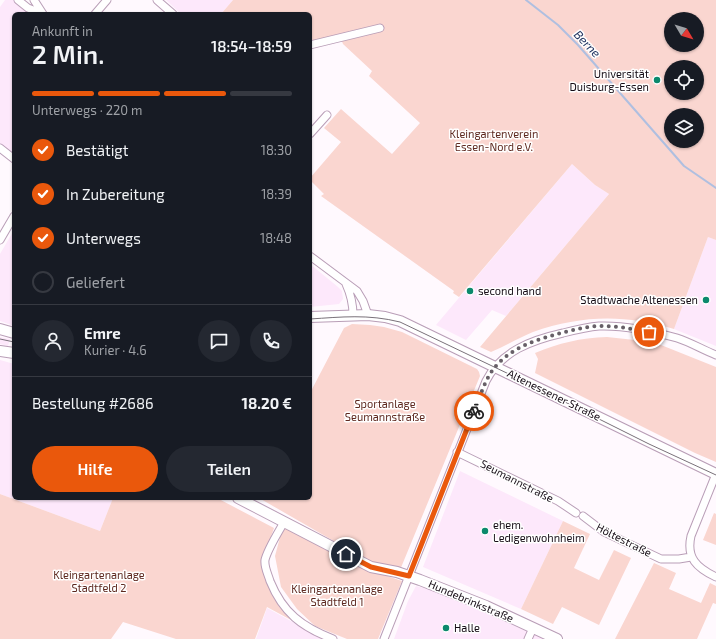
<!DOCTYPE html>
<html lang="de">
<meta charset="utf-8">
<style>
:root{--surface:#171b24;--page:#242831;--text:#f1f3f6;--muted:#9ea1a6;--line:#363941;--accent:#ea580c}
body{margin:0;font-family:"Exo 2",sans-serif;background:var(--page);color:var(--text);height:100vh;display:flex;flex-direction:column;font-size:15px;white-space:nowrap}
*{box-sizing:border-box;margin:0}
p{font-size:13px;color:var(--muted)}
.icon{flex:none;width:22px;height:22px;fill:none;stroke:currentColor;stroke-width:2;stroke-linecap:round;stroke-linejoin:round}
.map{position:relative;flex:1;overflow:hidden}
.sheet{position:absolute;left:12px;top:12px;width:300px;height:488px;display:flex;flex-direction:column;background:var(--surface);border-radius:6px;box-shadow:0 1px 3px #0004}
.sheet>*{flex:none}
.needle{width:26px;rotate:128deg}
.controls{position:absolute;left:664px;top:12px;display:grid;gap:8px}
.controls a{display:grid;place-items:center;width:40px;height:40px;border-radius:50%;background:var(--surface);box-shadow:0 1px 3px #0004;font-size:20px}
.pin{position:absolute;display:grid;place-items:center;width:34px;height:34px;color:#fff;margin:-17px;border:2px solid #fff;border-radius:50%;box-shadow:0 1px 4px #0007}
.courier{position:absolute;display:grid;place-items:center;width:40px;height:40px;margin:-20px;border:3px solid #ea580c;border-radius:50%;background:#fff;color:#222;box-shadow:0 1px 5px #0007}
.overview em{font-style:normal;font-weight:600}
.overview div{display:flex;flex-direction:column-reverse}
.overview{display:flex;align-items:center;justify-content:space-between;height:68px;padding:0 20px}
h1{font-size:26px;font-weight:600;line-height:30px}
.bar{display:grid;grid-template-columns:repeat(4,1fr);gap:6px 4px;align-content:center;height:48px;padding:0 20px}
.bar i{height:5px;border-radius:3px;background:var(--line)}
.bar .active{background:var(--accent)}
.bar p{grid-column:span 4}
.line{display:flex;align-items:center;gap:10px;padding:0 20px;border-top:1px solid var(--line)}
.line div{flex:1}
.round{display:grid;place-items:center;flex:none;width:42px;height:42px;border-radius:21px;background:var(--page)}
ol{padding:0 20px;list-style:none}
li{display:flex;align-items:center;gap:12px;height:44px}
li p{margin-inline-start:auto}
li .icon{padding:4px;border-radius:50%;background:var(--accent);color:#fff;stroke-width:4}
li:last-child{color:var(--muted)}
li i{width:22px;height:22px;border:2px solid var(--line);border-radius:50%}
.button{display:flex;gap:8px;margin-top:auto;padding:8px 20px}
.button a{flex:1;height:46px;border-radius:24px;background:var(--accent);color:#fff;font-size:16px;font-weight:600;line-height:46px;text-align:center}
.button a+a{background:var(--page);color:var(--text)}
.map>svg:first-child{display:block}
.built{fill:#fde8fb}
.green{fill:#fad6d0;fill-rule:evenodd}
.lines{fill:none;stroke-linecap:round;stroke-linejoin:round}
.stream{stroke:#afbfe0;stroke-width:2}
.street-casing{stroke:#b99eb7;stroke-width:9}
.secondary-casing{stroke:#b99eb7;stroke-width:12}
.street{stroke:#fff;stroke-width:7}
.secondary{stroke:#fff;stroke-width:10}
.tram{stroke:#797179;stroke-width:1}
.done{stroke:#675f67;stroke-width:4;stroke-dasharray:0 7.2}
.route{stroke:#ea580c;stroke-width:5}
.poi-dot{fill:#0b896c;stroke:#fff;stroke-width:1.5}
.labels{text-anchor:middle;stroke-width:3;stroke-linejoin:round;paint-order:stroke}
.poi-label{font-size:11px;fill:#150c15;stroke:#fff;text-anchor:start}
.park-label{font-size:11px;fill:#5e2920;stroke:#fff}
.street-label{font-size:11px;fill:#150c15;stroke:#fff}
.water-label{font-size:12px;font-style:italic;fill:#233561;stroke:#fff}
</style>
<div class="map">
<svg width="716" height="639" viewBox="0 0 716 639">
<rect width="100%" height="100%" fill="#fff9fe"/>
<!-- built -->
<path class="built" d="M5,0h11l23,14h-25v144l-14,-12v-139z
M166,0h67l-12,14h-40z
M572,164l23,21 14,9 -103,122 -14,-6 -26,30 -30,-15z
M14,230v96l-14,-5v-67z
M708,237l8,3v106l-42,-17z
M310,264l28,23 4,4 1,8 -4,5 -29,3z
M0,337l10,2 -2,7 -8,-2z
M0,360l14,4v134h99l-13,33 -100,-37z
M460,471l103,50 -42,88 -98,-42z
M416,586l20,5 109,48h-151l14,-38z
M267,608l44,24 17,7h-72z"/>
<!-- green -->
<path class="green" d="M233,0h483v240l-8,-3 -34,92c-49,-15 -93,-14 -141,3 -14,6 -28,14 -42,20l-11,-5 129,-153 -14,-9 -23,-21 -113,133 -6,-4 1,-2 -133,-95 3,-2 -14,-14v-2l31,-36 -17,-14 17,-19 51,45 28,-31 -51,-47 3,-5 -29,-27 -2,-5 -31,5v-30h-89zM671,19h26v26h-26zM671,67h26v26h-26zM671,115h26v26h-26z
M352,324l18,1 14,2 18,5 75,37 2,3 1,4 -80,194 -28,-7 -113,-65h51v-105l34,-65z
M607,337l37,4 17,4 55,22v95l-21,-9 -160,-80 3,-14 -3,-6c24,-10 45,-15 72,-16z
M0,494l100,37 13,-33h104l57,30 -10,29 19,52 8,11 -24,-13 -12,32h-79l-53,-17 -12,17h-111z
M714,513l2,1v31l-13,-5z
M563,521l27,13 -16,34 25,12 15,-30 17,8 -32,67 -37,-18 -9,17 -32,-15z
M283,526l86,44 33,11 -24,58h-31l-32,-13 -18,-17 -16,-22 -6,-31z
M654,563l22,10 -7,16 32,14 9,-20 6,3v18l-3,-1 -16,36h-82z"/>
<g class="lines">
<!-- stream -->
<path class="stream" d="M526,0l32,25 20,20 106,121 32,22"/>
<!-- street casing -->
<g class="street-casing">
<path id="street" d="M18,0l10,8 15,6
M34,0l9,14
M157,0l16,14
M95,14l12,-14
M310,45l70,-17
M310,134l17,-19
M0,148l14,11
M0,240l14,-24
M310,256l47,35 6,10 5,14
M346,284c5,11 7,19 7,31
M457,452l101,49 18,12
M716,474l-25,62c-5,22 6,32 25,41
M583,516l21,16 57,27h18l12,-2
M284,522c-5,9 -17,28 -19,38 -1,7 3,14 5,21 13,32 32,46 63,58
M384,639l102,-258c15,-30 46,-41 77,-48 12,-3 24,-6 36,-7 23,-1 55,5 78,12 13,4 26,12 39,17
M528,639l5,-11"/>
</g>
<!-- secondary casing -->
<g class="secondary-casing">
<path id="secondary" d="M310,317l58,-2 17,2 15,4 316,153
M0,329l14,4
M0,351l14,2
M238,498l133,69 26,5 23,8 66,26 71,33"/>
</g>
<!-- street -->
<use href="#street" class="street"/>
<!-- secondary -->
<use href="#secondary" class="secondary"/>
<!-- tram -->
<path class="tram" d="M310,319c32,-2 58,-5 90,3l113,54 136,68 67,31
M0,339l14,3"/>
</g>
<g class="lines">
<!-- done -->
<path class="done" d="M474,411c6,-14 11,-32 21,-44 18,-21 44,-28 70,-35 12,-3 24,-6 36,-6 16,0 32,3 48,6"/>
<!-- route -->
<path class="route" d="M346,554l25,13 38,9 65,-165"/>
</g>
<!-- markers -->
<g class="poi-dot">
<circle cx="657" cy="80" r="4"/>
<circle cx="470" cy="291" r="4"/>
<circle cx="706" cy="300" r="4"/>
<circle cx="485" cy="531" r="4"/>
<circle cx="446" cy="628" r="4"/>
</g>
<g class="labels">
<!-- poi labels -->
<g class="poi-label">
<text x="649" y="78" text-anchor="end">Universität<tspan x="649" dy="13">Duisburg-Essen</tspan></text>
<text x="478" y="295">second hand</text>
<text x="698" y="304" text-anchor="end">Stadtwache Altenessen</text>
<text x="493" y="529">ehem.<tspan x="493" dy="13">Ledigenwohnheim</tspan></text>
<text x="454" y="632">Halle</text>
</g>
<!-- park labels -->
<g class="park-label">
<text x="494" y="138">Kleingartenverein<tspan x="494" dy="13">Essen-Nord e.V.</tspan></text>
<text x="385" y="408">Sportanlage<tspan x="385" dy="13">Seumannstraße</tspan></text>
<text x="99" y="579">Kleingartenanlage<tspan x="99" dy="13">Stadtfeld 2</tspan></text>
<text x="337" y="593">Kleingartenanlage<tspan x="337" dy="13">Stadtfeld 1</tspan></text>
</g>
<!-- street labels -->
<g class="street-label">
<text transform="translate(554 395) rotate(26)" y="4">Altenessener Straße</text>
<text transform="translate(517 481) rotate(27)" y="4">Seumannstraße</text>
<text transform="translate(624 540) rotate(27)" y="4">Höltestraße</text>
<text transform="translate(471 601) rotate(23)" y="4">Hundebrinkstraße</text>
</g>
<!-- water labels -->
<g class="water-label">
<text transform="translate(587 44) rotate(46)" y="4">Berne</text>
</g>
</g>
</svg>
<div class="controls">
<a><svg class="needle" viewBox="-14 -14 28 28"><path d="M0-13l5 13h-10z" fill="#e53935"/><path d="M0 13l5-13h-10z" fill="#9ea1a6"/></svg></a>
<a><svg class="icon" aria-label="locate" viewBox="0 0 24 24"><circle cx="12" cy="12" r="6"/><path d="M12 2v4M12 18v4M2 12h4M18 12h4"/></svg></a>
<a><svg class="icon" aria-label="layers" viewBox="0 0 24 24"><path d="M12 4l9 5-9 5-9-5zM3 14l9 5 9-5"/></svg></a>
</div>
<div class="pin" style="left:649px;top:332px;background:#ea580c"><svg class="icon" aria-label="bag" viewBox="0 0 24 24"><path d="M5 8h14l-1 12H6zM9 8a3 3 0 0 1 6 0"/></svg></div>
<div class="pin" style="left:346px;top:554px;background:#1f2937"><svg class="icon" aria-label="home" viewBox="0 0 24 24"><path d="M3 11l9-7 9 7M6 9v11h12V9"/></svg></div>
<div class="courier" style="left:474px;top:411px"><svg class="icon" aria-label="bike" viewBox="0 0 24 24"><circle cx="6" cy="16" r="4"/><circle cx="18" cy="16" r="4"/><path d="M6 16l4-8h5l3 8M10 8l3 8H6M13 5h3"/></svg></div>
<section class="sheet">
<div class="overview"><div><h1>2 Min.</h1><p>Ankunft in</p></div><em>18:54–18:59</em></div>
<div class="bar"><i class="active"></i><i class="active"></i><i class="active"></i><i></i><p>Unterwegs · 220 m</p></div>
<ol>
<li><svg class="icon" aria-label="check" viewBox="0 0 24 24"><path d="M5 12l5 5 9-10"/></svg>Bestätigt<p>18:30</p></li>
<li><svg class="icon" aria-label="check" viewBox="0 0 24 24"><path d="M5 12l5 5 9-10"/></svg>In Zubereitung<p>18:39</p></li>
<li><svg class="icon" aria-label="check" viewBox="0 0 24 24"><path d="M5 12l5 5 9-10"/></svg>Unterwegs<p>18:48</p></li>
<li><i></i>Geliefert</li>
</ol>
<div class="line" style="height:72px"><a class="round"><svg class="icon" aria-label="person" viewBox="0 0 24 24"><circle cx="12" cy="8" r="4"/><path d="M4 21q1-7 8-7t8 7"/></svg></a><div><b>Emre</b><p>Kurier · 4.6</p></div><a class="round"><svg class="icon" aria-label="chat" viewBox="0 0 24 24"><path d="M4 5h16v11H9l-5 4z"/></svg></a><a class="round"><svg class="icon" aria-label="phone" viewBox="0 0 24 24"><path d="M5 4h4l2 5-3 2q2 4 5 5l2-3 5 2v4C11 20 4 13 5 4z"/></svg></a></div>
<div class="line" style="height:52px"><div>Bestellung #2686</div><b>18.20 €</b></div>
<div class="button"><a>Hilfe</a><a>Teilen</a></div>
</section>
</div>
